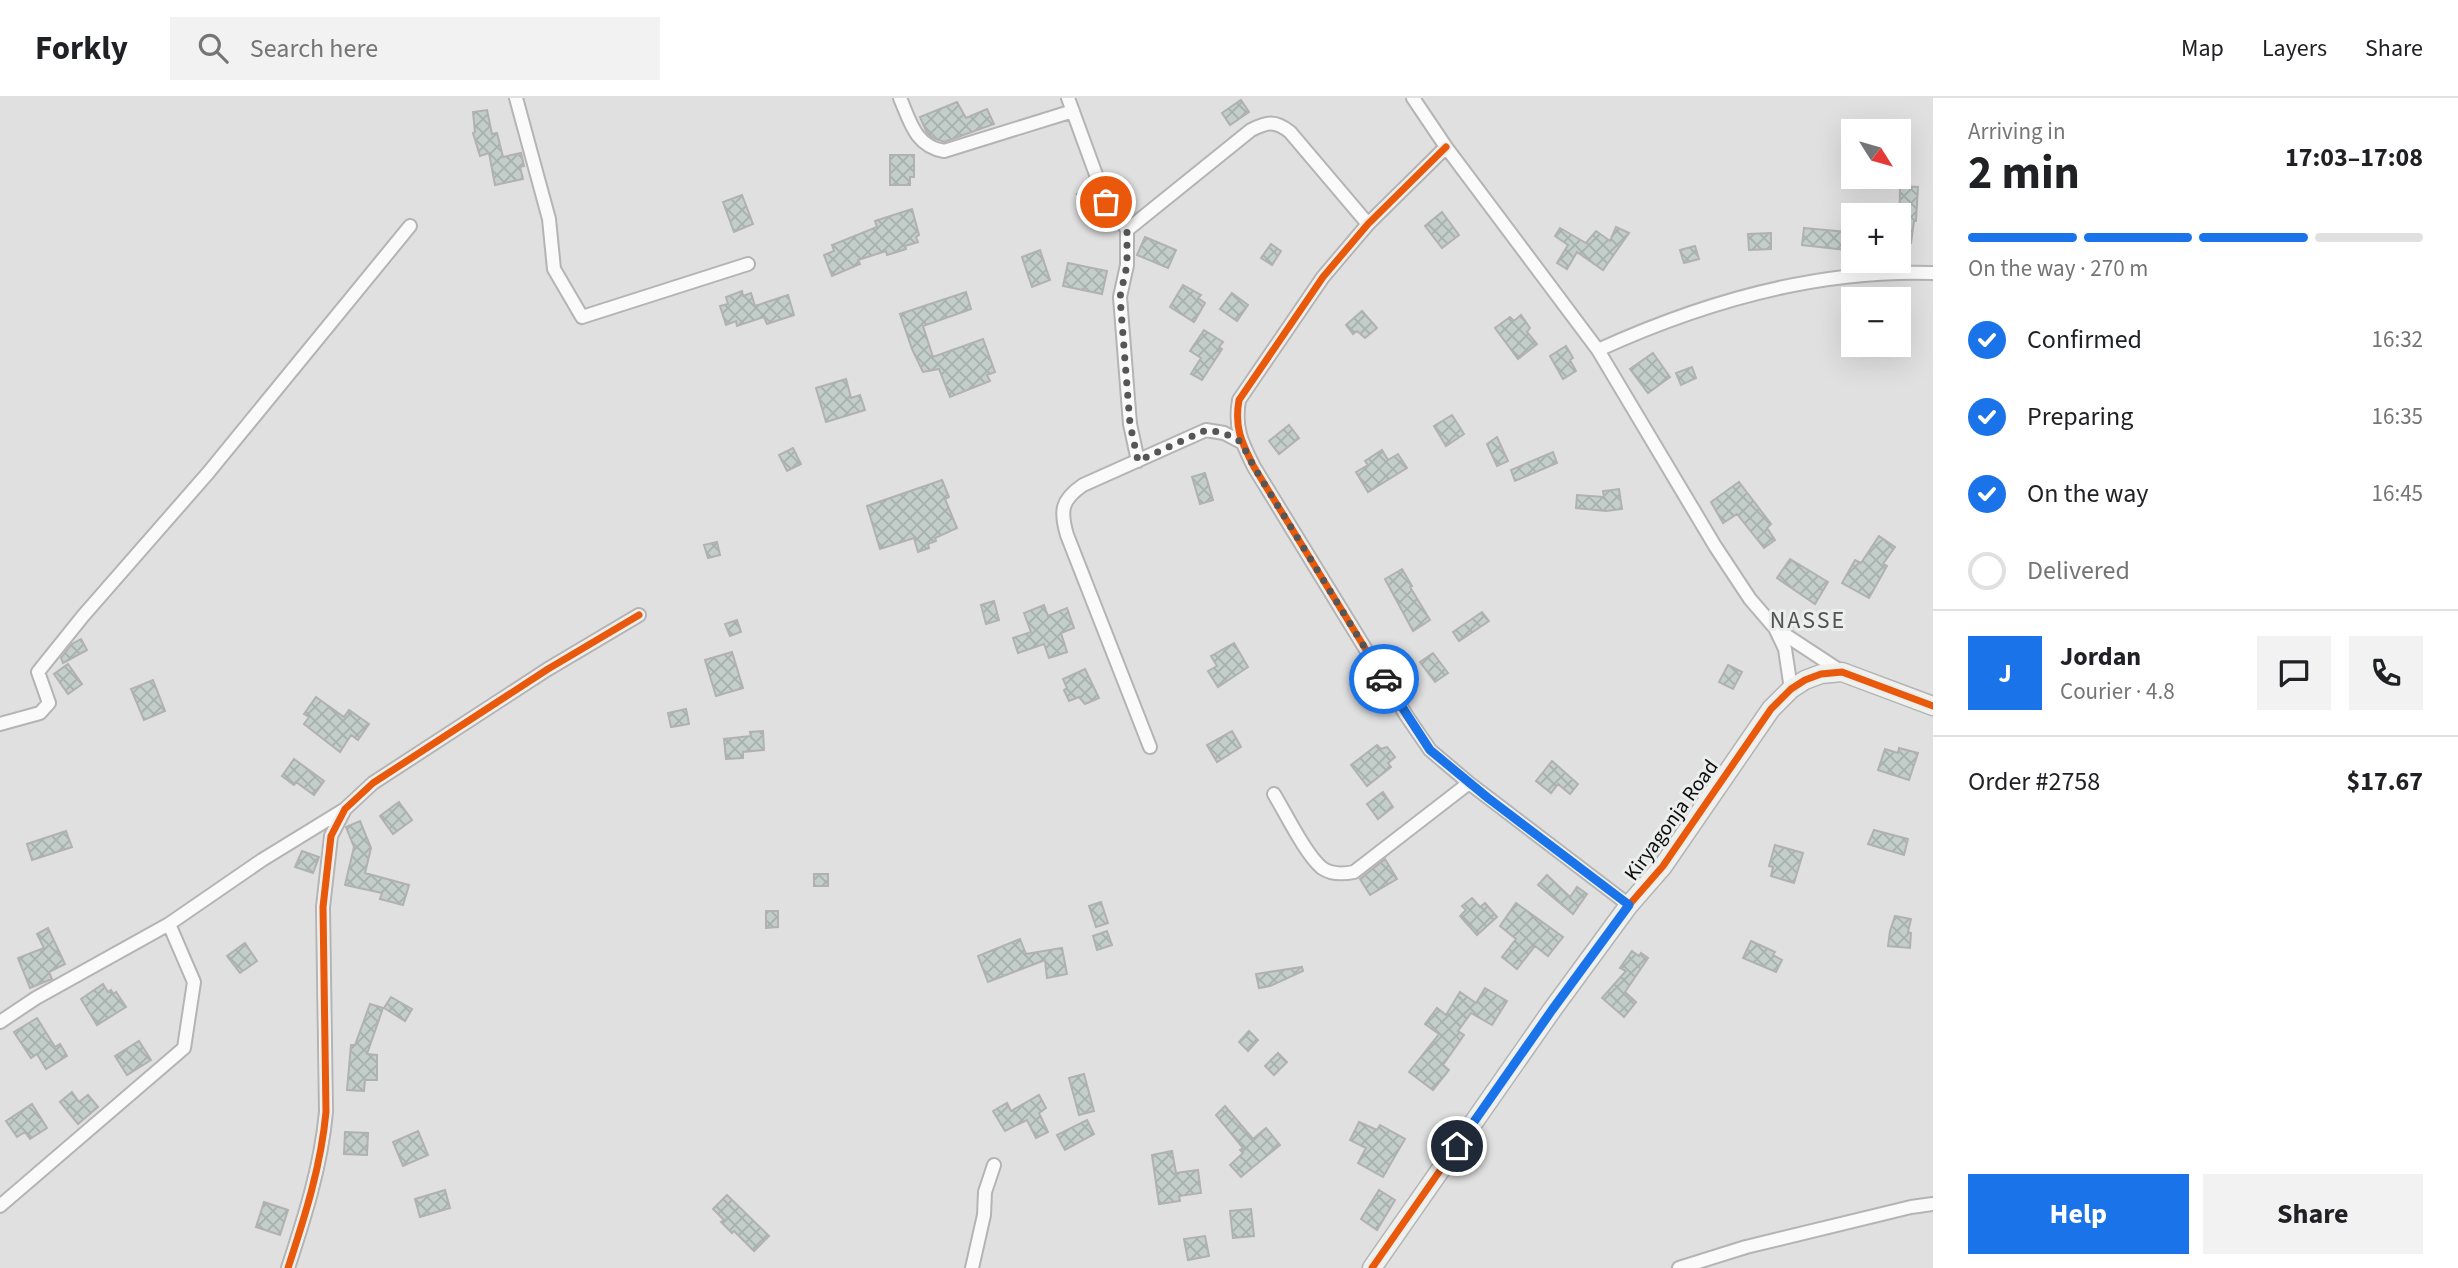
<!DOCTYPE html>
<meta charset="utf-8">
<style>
:root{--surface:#fff;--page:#f2f2f2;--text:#202124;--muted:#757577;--line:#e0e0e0;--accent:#1a73e8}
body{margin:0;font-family:"Source Sans 3",sans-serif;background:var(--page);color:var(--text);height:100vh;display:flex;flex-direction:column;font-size:26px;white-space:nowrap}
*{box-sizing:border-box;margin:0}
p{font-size:23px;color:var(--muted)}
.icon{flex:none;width:38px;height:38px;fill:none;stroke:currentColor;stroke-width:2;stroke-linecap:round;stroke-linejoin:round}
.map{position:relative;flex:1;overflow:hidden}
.side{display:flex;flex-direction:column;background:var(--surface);width:525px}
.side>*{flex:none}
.needle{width:46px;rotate:127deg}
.fabs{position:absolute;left:1841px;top:21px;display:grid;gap:14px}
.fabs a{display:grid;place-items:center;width:70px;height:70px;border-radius:0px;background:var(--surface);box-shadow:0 7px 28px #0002;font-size:35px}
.pin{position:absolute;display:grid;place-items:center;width:60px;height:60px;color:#fff;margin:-30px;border:4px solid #fff;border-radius:50%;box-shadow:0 2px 7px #0007}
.courier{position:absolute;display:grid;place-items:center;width:70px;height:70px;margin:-35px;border:5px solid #1a73e8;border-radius:50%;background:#fff;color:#222;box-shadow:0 2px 9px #0007}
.overview em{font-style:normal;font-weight:700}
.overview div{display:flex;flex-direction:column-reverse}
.overview{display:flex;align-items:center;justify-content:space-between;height:119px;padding:0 35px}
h1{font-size:46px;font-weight:700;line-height:52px}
.bar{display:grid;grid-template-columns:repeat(4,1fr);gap:10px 7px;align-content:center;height:84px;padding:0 35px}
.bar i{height:9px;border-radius:5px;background:var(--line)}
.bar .active{background:var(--accent)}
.bar p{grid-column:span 4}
.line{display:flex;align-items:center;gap:18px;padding:0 35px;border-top:2px solid var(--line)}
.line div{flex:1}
.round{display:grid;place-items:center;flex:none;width:74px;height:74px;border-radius:0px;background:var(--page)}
ol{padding:0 35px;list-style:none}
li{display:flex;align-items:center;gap:21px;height:77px}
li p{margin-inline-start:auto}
li .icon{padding:7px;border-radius:50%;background:var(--accent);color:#fff;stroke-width:4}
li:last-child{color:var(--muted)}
li i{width:38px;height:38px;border:4px solid var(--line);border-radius:50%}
.button{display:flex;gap:14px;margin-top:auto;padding:14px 35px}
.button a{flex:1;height:80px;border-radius:0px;background:var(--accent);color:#fff;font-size:28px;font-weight:700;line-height:80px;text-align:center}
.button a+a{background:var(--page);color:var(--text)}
header{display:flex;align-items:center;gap:42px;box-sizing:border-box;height:98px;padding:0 35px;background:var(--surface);border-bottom:2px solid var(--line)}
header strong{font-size:33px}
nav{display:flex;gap:38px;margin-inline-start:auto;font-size:24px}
.search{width:490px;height:63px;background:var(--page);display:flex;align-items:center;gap:18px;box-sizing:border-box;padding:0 24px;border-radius:0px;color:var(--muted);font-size:26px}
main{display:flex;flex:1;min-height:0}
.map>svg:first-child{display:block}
.building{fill:url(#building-cross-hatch);stroke:#b0b1b0;stroke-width:2}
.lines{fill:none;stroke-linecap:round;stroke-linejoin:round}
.street-casing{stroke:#b3b4b3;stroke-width:16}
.secondary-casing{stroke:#b3b4b3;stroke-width:21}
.street{stroke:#fafafa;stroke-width:12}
.secondary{stroke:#eff1ef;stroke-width:18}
.cycleway-casing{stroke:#ebeeec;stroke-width:11}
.cycleway{stroke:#e8590c;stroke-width:7}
.done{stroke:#555655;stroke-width:7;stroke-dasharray:0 12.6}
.route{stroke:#1a73e8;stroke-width:9}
.labels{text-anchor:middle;stroke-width:6;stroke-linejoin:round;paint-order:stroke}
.street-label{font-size:21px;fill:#0b0c0b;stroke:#ebeeec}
.quarter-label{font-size:24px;letter-spacing:2px;fill:#535554;stroke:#ebeeec}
</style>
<header>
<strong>Forkly</strong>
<div class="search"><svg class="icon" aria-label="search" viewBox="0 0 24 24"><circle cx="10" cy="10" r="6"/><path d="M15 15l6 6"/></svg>Search here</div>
<nav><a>Map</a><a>Layers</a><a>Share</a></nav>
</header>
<main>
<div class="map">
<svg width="1933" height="1170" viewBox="0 0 1933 1170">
<defs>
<pattern id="building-cross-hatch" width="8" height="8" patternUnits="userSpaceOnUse" patternTransform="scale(1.75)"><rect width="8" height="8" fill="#c3cecb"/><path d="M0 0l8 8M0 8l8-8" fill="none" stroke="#a6b0ad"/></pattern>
</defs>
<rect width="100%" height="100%" fill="#dfe0df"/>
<!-- building -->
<path class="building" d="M1241,2l8,12 -19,13 -8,-12z
M957,4l9,16 21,-9 7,15 -50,18 -13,-5 -5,-6 -6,-14z
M487,12l5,24 5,-1 6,24 18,-4 3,13 -4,1 3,12 -28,6 -6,-32 -9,3 -7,-23 2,-1 -2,-20z
M890,57h24v22h-4v8h-20z
M1900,88l18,1 -2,34h-2l-3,22 -12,-1z
M1091,90l6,15 -14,6 -6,-15z
M742,97l11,29 -19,8 -11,-30z
M912,111l7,26 -3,2 2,5 -13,4 1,3 -19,6 -1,-4 -28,9 2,4 -28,12 -8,-21 10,-4 -2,-6 45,-18 -2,-6z
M1442,114l17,23 -17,13 -17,-22z
M1616,129l13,6 -26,37 -26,-18 -10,17 -10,-6 11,-18 -13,-9 5,-8 26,15 10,-12 14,10z
M1804,130l43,4 -1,18 -44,-5z
M1771,135v16l-22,1 -1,-16z
M1145,139l31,13 -8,18 -31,-13z
M1271,146l10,7 -9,14 -11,-7z
M1695,148l4,13 -15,4 -4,-13z
M1040,152l10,30 -18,7 -10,-30z
M1068,165l39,8 -5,23 -39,-8z
M1183,187l18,10 -3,3 7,5 -11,19 -24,-15z
M742,193l1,5 8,-3 4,13 33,-11 6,20 -27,9 -3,-7 -27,9 -1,-5 -10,4 -6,-19 8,-2 -2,-7z
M966,194l5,17 -48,17 10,31 50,-18 12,33 -8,3 3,6 -40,16 -11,-28 -16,3 -11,-23 -12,-35z
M1232,195l16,12 -11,16 -17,-12z
M1362,213l15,17 -12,10 -8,-7 -4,3 -7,-9z
M1521,217l9,13 -3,4 10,12 -19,15 -23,-31 15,-11 4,4z
M1204,232l19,12 -4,5 3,2 -20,31 -11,-6 10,-16 -11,-7z
M1566,248l7,12 -3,2 6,11 -13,8 -13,-23z
M1653,255l17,24 -22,16 -18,-24z
M1692,269l4,11 -15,7 -5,-12z
M846,281l5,19 9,-3 5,15 -39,12 -10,-34z
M1452,317l12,19 -18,12 -12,-20z
M1289,327l10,13 -20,16 -10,-13z
M1497,339l11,24 -11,5 -10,-22z
M793,350l8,16 -14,7 -8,-16z
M1382,352l6,10 10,-6 9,14 -39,24 -12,-20 12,-7 -3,-4z
M1553,354l4,11 -42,18 -4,-11z
M1205,375l8,27 -13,4 -8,-27z
M942,382l7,17 -4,2 12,29 -22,10 1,3 -8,3 1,4 -11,4 -4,-14 -34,11 -13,-43z
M1739,384l32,42 -4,4 8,12 -11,8 -27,-34 -14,9 -12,-21z
M1619,391l3,20 -16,2 -30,-3 1,-13 27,2 -1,-6z
M1879,438l16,11 -12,17 4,2 -18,32 -27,-15 13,-23 6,3z
M717,444l3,13 -12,3 -4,-13z
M1790,461l38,23 -13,22 -38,-26z
M1402,471l10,17 -2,1 20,33 -17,11 -28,-52z
M994,503l5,19 -13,4 -5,-19z
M1044,507l4,11 19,-8 7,20 -13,5 6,19 -18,6 -5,-14 -26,9 -5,-15 18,-6 -7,-19z
M1482,514l7,9 -30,20 -6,-9z
M737,522l4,12 -11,4 -5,-12z
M81,541l6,11 -24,13 -2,-5 11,-14z
M1234,545l14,24 -30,20 -10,-16 9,-5 -6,-10z
M732,554l11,36 -27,8 -11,-36z
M1433,555l15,20 -13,9 -15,-20z
M68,566l14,20 -14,10 -14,-20z
M1728,567l14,7 -9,17 -14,-7z
M1085,571l14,29 -14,6 -6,-7 -10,4 -5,-11 3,-2 -4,-9z
M153,582l12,31 -21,9 -13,-31z
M316,599l28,20 5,-7 20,14 -11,16 -7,-5 -11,17 -36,-28 5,-7 -5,-3z
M686,611l3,15 -18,3 -3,-14z
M763,633l1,19 -21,2v6l-17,1 -2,-20 27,-3 -1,-4z
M1232,633l9,16 -24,15 -10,-17z
M1377,647l4,4 6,-2 8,10 -7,6 3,4 -24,19 -16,-21z
M1899,650l19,5 -9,27 -31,-10 7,-21 13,4z
M294,661l30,22 -10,14 -18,-13 -2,3 -12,-9z
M1552,663l26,23 -8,10 -12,-10 -7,9 -15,-12z
M1383,694l10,15 -15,12 -11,-15z
M399,704l13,18 -19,14 -13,-18z
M360,723l11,27 -6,25 44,12 -6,20 -23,-6 2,-6 -37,-8 9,-38 -8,-20z
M1874,732l34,9 -4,16 -36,-11z
M66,733l6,16 -40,13 -5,-16z
M1775,747l28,8 -9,30 -23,-7 2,-9 -4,-1z
M302,753l17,6 -6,16 -18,-6z
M1385,761l12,20 -27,16 -10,-16z
M814,776h14v12h-14z
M1547,777l23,22 7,-10 10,7 -14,20 -35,-29z
M1472,800l8,9 5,-4 12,14 -20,18 -17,-19 6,-6 -4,-4z
M1101,804l7,21 -12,4 -7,-21z
M1516,805l47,34 -15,19 -13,-10 -18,23 -15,-12 14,-18 -16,-13z
M766,813h12v16l-12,1z
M1895,818l16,3 -3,13 3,1 -1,15 -22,-2 2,-15z
M48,830l17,36 -16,8 3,7 -22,9 -12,-30 26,-10 -7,-14z
M1107,833l5,14 -15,5 -4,-14z
M1020,841l6,15 36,-6 5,26 -20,4 -2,-18 -57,22 -10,-26z
M1751,843l24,11 -2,3 9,5 -6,12 -33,-14z
M245,845l12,18 -17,12 -13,-17z
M1632,853l7,5 2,-3 7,5 -23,34 11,10 -12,15 -22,-19 24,-27 -6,-3z
M1302,869l1,4 -33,15 -11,2 -3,-14z
M103,886l5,8 3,-2 2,4 3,-2 10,15 -29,18 -16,-26z
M1485,890l22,13 -15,24 -21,-12 -13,18 6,4 -21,30 6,5 -16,20 -24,-18 30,-38 -14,-10 12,-16 9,7 14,-23 16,11z
M391,899l21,12 -7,12 -21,-13z
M370,906l13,4 -16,46 10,1v25h-12l-1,11 -17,-1 4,-45h4z
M37,920l18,29 5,-3 7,12 -21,13 -9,-15 -6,4 -17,-26z
M1249,933l9,9 -10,11 -9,-9z
M139,943l12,19 -24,15 -12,-19z
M1278,955l9,9 -13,13 -9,-9z
M1084,976l10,37 -15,4 -10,-37z
M72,994l7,10 9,-7 10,12 -20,17 -18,-22z
M1039,997l7,13 -7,5 9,19 -12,6 -9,-18 -22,11 -12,-20 14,-8 4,8z
M32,1006l15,24 -17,11 -5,-7 -8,5 -11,-16z
M1225,1008l28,33 13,-11 14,17 -39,32 -11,-12 13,-12 -3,-3 3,-2 -27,-33z
M1087,1022l7,14 -29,16 -8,-15z
M1359,1024l18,8 3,-5 25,14 -22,38 -25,-14 8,-15 -16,-8z
M418,1033l10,24 -25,11 -10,-24z
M345,1034l23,1 -1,22 -23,-1z
M1172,1053l4,22 22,-3 3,23 -22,3 1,5 -21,3 -7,-49z
M445,1092l5,18 -30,9 -5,-18z
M1379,1092l16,10 -18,30 -16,-11z
M727,1097l42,41 -15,15 -20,-20 -2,2 -11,-11 3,-2 -11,-11z
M264,1104l24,8 -8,25 -24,-8z
M1251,1111l3,27 -21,2 -3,-27z
M1205,1138l4,20 -21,4 -4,-21z"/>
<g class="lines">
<!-- street casing -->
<g class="street-casing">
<path id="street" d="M516,0l33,121 5,50 28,48 166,-53
M900,0c10,23 15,48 44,53l129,-40
M1068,0l38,104 12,13 9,15v35l-7,32 10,127 8,37
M1413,0l33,49 152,203 117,196 35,53 25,29 10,21 6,40
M1446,49l-78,77 -45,53 -84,123c-5,28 3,43 15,67l152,248 24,35 39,33 160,122
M1127,132l124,-100c16,-8 24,-10 39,2l78,92
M1598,252c103,-47 220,-81 335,-77
M1778,532l64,42
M0,626l40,-11 9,-10 -11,-31 45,-56 125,-143 202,-247
M1150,649l-83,-212c-7,-24 -6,-35 16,-50l123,-55 18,3 17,9
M1274,696c12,20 32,61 48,74 10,7 22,6 32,4l115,-89
M0,924l36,-24 133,-74 93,-64 83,-51
M0,1108l184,-158 10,-66 -25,-58
M288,1170c17,-52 33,-102 38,-156l-3,-205 8,-71 14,-27 28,-26 175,-114 91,-54
M972,1170l12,-53 1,-23 9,-27
M1679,1170l67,-21 165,-40 22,-3"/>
</g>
<!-- secondary casing -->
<g class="secondary-casing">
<path id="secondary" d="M1372,1170l180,-258 77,-105 34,-39 108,-157 20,-20 14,-9 16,-6 21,-2 91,34"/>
</g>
<!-- street -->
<use href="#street" class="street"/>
<!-- secondary -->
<use href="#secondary" class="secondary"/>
<!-- cycleway casing -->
<g class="cycleway-casing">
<path id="cycleway" d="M1446,49l-78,77 -45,53 -84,123c-5,28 3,43 15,67l152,248 24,35 39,33 160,122
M288,1170c17,-52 33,-102 38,-156l-3,-205 8,-71 14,-27 28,-26 175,-114 91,-54
M1372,1170l180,-258 77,-105 34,-39 108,-157 20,-20 14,-9 16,-6 21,-2 91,34"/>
</g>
<!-- cycleway -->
<use href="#cycleway" class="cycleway"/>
</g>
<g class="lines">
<!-- done -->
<path class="done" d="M1106,104l12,13 9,15v35l-7,32 10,127 8,37 68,-31 18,3 17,9 13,25 130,212"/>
<!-- route -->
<path class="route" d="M1384,581l46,71 58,48 141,107 -77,105 -95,136"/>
</g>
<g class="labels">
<!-- street labels -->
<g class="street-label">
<text transform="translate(1671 722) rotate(-54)" y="7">Kiryagonja Road</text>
</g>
<!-- quarter labels -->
<g class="quarter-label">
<text x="1808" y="530">NASSE</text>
</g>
</g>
</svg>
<div class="fabs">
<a><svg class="needle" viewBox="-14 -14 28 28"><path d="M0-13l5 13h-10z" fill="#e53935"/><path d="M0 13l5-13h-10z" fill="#757577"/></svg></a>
<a>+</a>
<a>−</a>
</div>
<div class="pin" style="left:1106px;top:104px;background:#ea580c"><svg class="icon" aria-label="bag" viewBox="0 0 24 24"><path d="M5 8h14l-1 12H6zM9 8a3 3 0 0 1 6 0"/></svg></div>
<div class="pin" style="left:1457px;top:1048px;background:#1f2937"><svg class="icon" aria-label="home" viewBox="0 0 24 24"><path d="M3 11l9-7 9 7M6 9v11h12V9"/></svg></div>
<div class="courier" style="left:1384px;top:581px"><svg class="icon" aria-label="car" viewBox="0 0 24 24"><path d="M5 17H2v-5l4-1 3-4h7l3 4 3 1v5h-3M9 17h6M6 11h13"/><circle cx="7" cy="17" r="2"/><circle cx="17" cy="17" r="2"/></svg></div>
</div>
<section class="side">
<div class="overview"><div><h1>2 min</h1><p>Arriving in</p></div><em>17:03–17:08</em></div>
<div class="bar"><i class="active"></i><i class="active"></i><i class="active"></i><i></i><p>On the way · 270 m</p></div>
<ol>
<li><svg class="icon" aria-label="check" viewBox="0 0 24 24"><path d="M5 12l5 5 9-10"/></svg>Confirmed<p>16:32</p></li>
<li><svg class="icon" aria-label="check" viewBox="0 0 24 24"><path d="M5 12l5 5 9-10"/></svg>Preparing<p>16:35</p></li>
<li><svg class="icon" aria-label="check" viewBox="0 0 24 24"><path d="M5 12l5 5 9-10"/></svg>On the way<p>16:45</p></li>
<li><i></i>Delivered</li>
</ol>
<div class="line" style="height:126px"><b class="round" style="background:var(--accent);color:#fff">J</b><div><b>Jordan</b><p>Courier · 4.8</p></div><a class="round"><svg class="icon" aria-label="chat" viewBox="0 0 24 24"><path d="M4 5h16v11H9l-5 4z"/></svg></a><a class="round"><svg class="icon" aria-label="phone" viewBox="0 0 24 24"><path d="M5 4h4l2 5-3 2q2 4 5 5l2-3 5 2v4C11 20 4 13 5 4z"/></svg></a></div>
<div class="line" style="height:91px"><div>Order #2758</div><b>$17.67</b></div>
<div class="button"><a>Help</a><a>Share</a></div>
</section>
</main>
